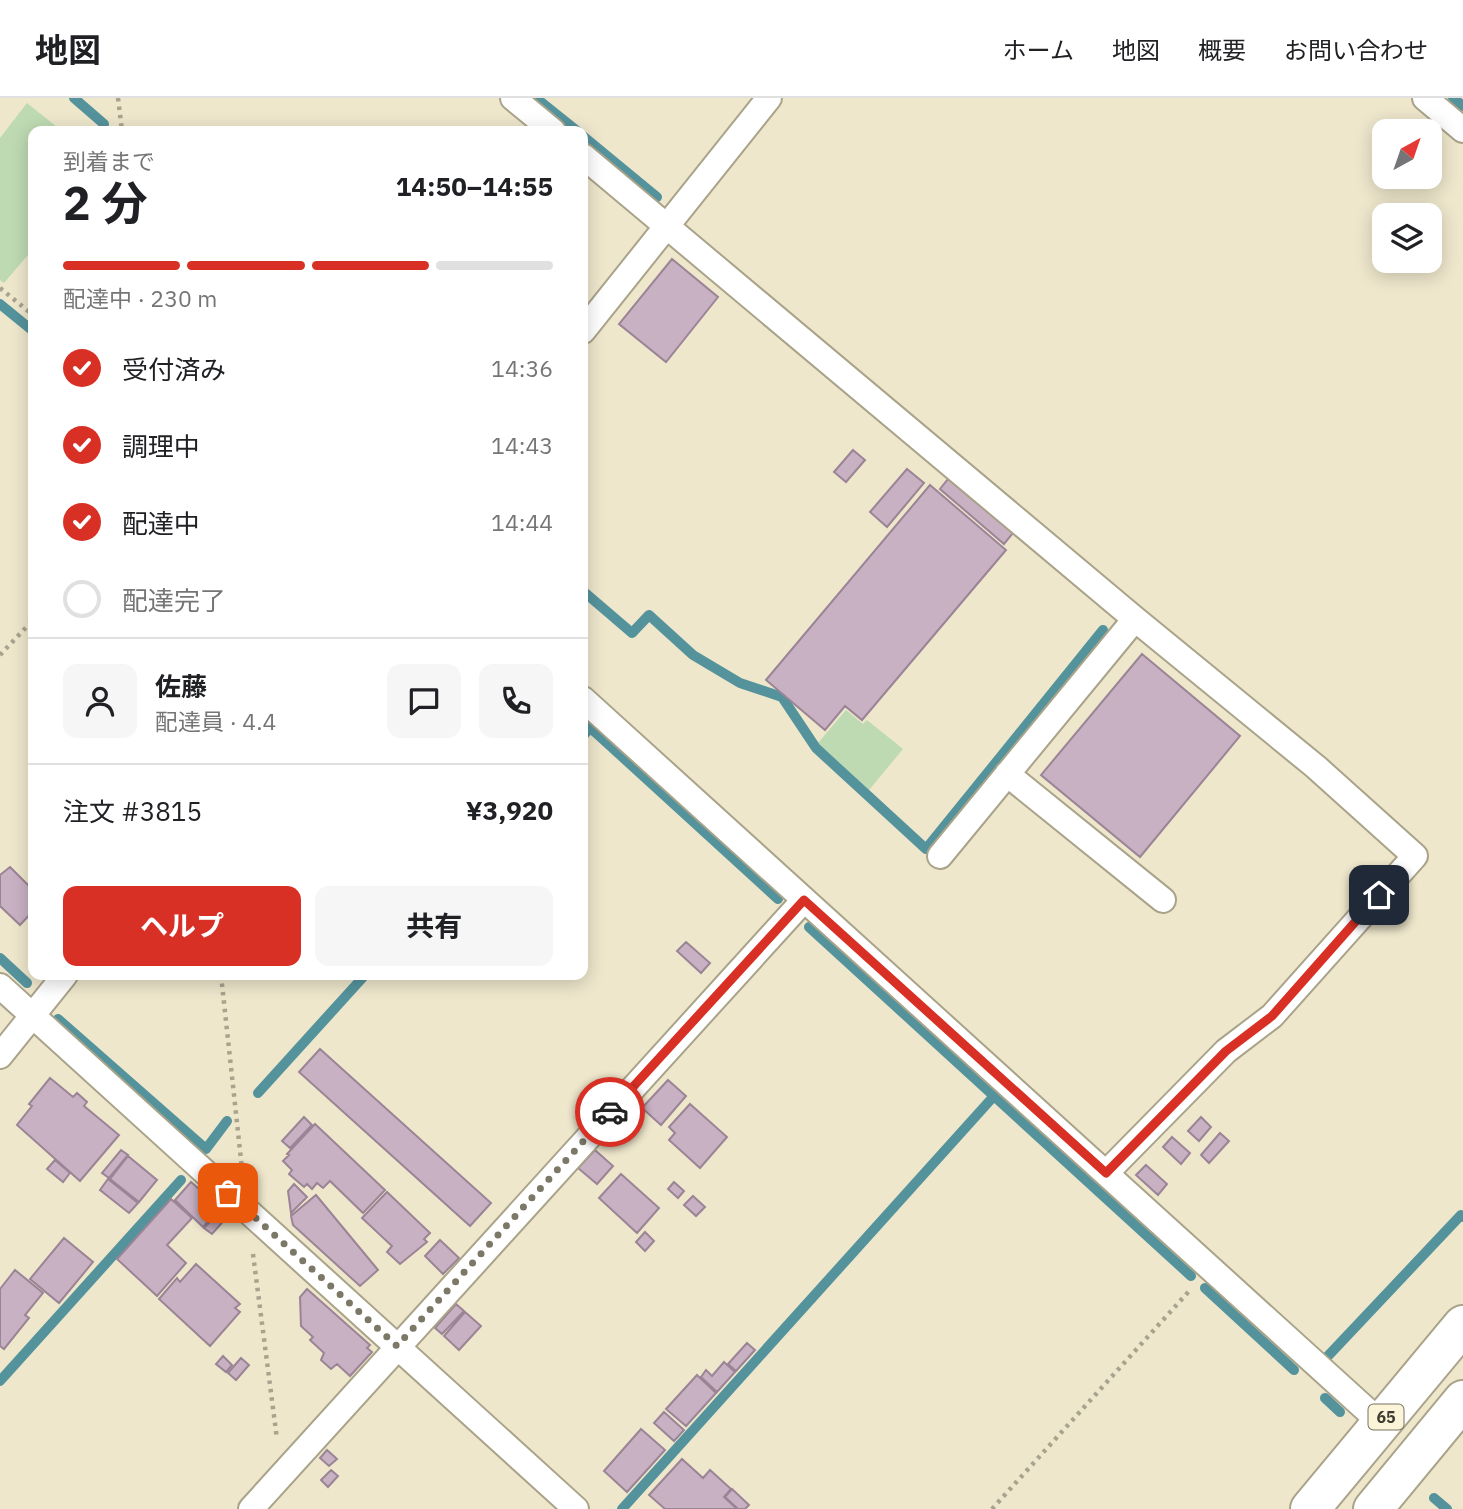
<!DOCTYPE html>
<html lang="ja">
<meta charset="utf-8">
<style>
:root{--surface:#fff;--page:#f6f6f6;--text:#202124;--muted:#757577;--line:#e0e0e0;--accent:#d93025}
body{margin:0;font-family:"IBM Plex Sans","Noto Sans JP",sans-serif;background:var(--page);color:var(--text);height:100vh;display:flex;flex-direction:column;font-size:26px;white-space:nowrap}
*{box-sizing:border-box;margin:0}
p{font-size:23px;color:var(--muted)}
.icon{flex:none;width:38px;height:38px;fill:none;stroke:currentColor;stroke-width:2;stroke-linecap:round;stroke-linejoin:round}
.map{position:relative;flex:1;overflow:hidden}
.side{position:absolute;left:28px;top:28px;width:560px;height:854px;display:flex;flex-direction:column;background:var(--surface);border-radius:14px;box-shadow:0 4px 18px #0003}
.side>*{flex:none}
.needle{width:46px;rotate:40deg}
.tools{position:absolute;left:1372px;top:21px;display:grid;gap:14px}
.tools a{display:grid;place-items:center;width:70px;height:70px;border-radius:14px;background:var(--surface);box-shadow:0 4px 18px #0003;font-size:35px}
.pin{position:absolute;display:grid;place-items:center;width:60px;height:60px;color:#fff;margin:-30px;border-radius:14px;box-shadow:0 4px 10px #0006}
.courier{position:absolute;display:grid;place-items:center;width:70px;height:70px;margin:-35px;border:5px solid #d93025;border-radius:50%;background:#fff;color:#222;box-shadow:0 2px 9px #0007}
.overview em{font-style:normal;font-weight:700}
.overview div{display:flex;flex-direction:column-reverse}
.overview{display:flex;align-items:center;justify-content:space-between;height:119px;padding:0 35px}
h1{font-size:46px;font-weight:700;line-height:52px}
.bar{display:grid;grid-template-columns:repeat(4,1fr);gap:10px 7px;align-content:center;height:84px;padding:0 35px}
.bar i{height:9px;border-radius:5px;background:var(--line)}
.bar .on{background:var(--accent)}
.bar p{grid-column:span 4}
.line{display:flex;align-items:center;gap:18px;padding:0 35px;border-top:2px solid var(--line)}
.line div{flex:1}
.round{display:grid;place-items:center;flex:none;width:74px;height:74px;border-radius:14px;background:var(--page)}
ol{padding:0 35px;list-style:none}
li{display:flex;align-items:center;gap:21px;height:77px}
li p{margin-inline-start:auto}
li .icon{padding:7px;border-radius:50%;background:var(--accent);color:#fff;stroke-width:4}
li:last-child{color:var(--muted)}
li i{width:38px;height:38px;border:4px solid var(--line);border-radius:50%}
.primary-button{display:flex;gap:14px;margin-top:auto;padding:14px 35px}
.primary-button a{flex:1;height:80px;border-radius:14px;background:var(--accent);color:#fff;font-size:28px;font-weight:700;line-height:80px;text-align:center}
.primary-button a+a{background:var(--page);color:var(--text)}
header{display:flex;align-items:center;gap:42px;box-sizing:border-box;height:98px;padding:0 35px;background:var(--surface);border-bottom:2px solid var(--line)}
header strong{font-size:33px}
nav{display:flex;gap:38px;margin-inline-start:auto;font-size:24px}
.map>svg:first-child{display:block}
.green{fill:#bddab2}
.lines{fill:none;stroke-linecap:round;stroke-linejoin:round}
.stream{stroke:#55939c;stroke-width:10}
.building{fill:#c8b1c3;stroke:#9a8495;stroke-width:2}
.minor-casing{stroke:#a9a389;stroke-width:28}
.primary-casing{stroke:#a9a389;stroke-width:42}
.path{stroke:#a8a38e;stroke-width:4.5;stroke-dasharray:3.5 5;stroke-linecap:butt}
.minor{stroke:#fff;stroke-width:24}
.primary{stroke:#fff;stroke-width:38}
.done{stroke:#7c7867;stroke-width:7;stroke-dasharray:0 12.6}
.route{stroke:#d93025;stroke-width:9}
.labels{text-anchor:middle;stroke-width:6;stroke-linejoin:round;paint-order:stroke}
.shield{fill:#fbf4d9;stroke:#777363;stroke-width:2}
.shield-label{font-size:16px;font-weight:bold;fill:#3f3c31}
</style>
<header>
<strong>地図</strong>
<nav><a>ホーム</a><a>地図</a><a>概要</a><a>お問い合わせ</a></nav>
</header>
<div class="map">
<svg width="1463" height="1411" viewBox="0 0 1463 1411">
<rect width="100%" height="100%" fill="#eee7cc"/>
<!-- green -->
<path class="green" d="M27,5l35,28h-29v118l-29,34 -4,-3v-142z
M846,612l17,14 4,-4 36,29 -34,41 -51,-47z"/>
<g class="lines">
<!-- stream -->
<path class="stream" d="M74,0l30,26
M536,0l41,33
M1453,0l10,8
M583,38l74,61
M0,206l33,27
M583,493l49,42 17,-18 44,40 47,28 42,14 34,51 110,101 177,-219
M583,623l195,178
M583,638l7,-8
M809,829l382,349
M0,860l27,25
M58,921l148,130 21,-28
M258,995l107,-118
M1205,1190l89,82
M1327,1259l134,-142 2,2
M0,1283l181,-201
M1325,1300l15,14
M1434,1400l13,11
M622,1411l372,-413"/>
</g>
<!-- building -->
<path class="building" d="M672,161l46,38 -52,65 -47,-38z
M853,352l12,10 -19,22 -12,-10z
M907,371l17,14 -37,44 -17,-15z
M948,381l65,54 -9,11 -64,-55z
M930,387l76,65 -144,170 -17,-14 -20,24 -59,-50z
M1142,556l98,82 -100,121 -99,-82z
M10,769l23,23v21l-13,14 -20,-19v-31z
M686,844l24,21 -9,10 -24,-22z
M320,951l171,154 -21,23 -171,-154z
M50,980l23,19 4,-4 10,9 -3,4 35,29 -39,46 -63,-56 15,-19 -3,-2z
M668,982l18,16 -25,29 -19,-17z
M690,1006l37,33 -27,31 -31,-28 6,-7 -6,-6z
M304,1019l8,8 -22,23 -8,-7z
M1201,1019l10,10 -12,14 -11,-10z
M315,1026l70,66 -22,23 -33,-32 -7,7 -6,-5 -5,6 -5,-5 -3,3 -15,-13 3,-4 -9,-9 6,-6 -2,-1z
M1220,1035l9,8 -20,22 -8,-8z
M1172,1039l18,16 -9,11 -18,-17z
M121,1052l7,5 -19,23 -7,-5z
M595,1052l18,16 -16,18 -19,-16z
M128,1058l29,24 -18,22 -29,-23z
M55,1062l15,13 -7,9 -16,-13z
M1146,1067l21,19 -9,11 -22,-20z
M621,1076l38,34 -22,25 -38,-35z
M108,1081l30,24 -9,10 -29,-23z
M191,1084l30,26 -18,19 -28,-27z
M674,1084l10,9 -6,7 -10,-9z
M294,1086l13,13 -16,16 -3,-22z
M387,1094l43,41 -6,6 3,3 -27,22 -13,-12 5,-6 -30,-28z
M316,1097l62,75 -18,16 -67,-61 -2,-9z
M693,1098l12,11 -9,9 -12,-11z
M171,1101l21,19 -25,27 19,18 -29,33 -40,-37z
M221,1112l7,6 -16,18 -8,-6z
M645,1134l9,9 -9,10 -9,-9z
M64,1140l29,24 -34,41 -29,-24z
M440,1142l19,18 -16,16 -18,-18z
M196,1166l44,40 -5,4 5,4 -30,34 -51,-47 18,-21 3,4z
M15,1172l28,23 -18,22 4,3 -25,31 -4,-3v-57z
M307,1191l63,56 -3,3 5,4 -22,24 -13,-12 -6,5 -10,-9 3,-7 -14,-13 3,-3 -12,-11 -1,-29z
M456,1206l8,7 -22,23 -7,-6z
M465,1214l16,14 -22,24 -15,-14z
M747,1245l8,7 -19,21 -8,-7z
M223,1258l9,9 -6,7 -10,-8z
M241,1260l8,7 -13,15 -8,-7z
M724,1264l11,10 -18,20 -16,-15 5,-7 6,6z
M697,1277l19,18 -30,33 -20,-17z
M664,1314l20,18 -10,11 -20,-18z
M641,1331l24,21 -38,42 -23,-21z
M327,1352l10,9 -8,7 -9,-8z
M682,1361l21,19 7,-8 21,19 -7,8 13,12h-72l-16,-14z
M331,1372l7,6 -10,11 -7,-7z
M732,1391l17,16 -4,4h-7l-13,-12z"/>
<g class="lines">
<!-- minor casing -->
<g class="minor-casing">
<path id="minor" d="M513,0l40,33
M1425,0l38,32
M583,58l552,463 181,148 99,89 -143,160 -46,35 -120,122
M583,233l186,-233
M583,601l798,724
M1007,676l156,126
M940,758l195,-237
M0,888l576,523
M0,958l65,-81
M251,1411l553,-609"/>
</g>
<!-- primary casing -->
<g class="primary-casing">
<path id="primary" d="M1310,1411l153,-184
M1373,1411l90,-109"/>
</g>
<!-- path -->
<path class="path" d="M118,0l4,33
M0,190l33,27
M0,557l33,-35
M221,877l21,194
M253,1156l24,185
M992,1411l199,-220"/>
<!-- minor -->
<use href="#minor" class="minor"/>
<!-- primary -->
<use href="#primary" class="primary"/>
</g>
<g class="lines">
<!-- done -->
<path class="done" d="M228,1095l169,153 213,-234"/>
<!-- route -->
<path class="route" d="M610,1014l194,-212 302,273 120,-122 46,-35 107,-121"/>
</g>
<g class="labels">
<!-- shield labels -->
<rect class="shield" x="1368.5" y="1306.5" width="35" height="25" rx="5"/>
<g class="shield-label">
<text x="1386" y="1325">65</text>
</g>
</g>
</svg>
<div class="tools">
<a><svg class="needle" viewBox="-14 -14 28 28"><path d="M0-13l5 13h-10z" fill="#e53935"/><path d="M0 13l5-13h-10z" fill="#757577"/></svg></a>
<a><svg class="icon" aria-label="layers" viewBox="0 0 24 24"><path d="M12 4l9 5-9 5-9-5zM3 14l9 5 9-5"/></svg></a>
</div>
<div class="pin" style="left:228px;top:1095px;background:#ea580c"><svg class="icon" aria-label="bag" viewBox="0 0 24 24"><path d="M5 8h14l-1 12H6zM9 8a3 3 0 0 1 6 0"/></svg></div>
<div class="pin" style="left:1379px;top:797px;background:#1f2937"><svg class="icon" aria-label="home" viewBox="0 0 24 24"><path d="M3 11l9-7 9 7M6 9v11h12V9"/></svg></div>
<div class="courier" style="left:610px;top:1014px"><svg class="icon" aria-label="car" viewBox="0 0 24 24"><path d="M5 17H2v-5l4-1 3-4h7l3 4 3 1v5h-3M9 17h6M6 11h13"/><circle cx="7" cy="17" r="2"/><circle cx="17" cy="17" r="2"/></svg></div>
<section class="side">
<div class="overview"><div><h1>2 分</h1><p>到着まで</p></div><em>14:50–14:55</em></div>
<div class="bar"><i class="on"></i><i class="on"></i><i class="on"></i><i></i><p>配達中 · 230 m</p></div>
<ol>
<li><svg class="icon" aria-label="check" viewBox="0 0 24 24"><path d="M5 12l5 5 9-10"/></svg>受付済み<p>14:36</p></li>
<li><svg class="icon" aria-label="check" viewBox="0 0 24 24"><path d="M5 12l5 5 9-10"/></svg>調理中<p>14:43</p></li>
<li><svg class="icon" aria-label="check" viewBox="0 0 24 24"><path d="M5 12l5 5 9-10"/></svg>配達中<p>14:44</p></li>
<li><i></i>配達完了</li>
</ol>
<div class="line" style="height:126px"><a class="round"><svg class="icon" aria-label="person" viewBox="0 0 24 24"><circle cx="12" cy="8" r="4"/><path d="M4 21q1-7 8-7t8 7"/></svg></a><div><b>佐藤</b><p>配達員 · 4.4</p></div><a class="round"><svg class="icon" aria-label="chat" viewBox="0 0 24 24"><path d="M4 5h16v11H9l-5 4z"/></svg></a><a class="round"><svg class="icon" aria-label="phone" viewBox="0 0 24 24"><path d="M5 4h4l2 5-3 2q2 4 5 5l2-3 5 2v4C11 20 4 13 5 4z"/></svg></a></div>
<div class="line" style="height:91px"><div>注文 #3815</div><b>¥3,920</b></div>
<div class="primary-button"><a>ヘルプ</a><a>共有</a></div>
</section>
</div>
